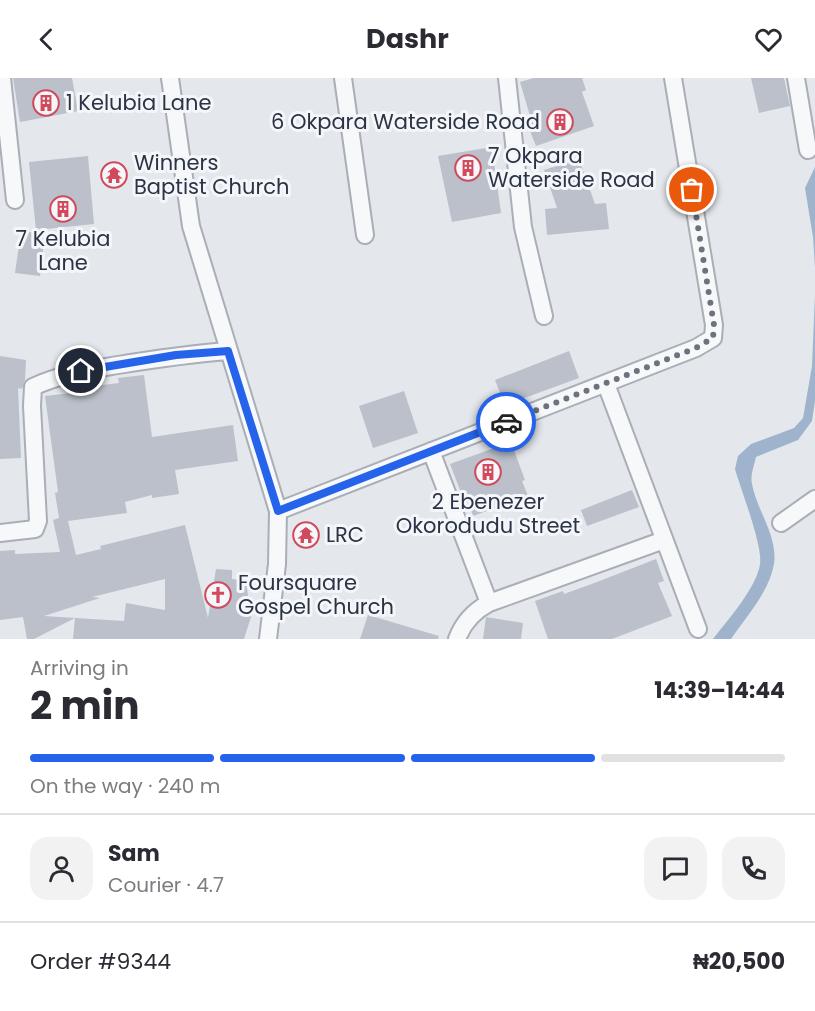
<!DOCTYPE html>
<meta charset="utf-8">
<style>
:root{--surface:#fff;--page:#f2f2f3;--text:#2b2b33;--muted:#7c7c81;--line:#e1e1e2;--accent:#2563eb}
body{margin:0;font-family:Poppins,sans-serif;background:var(--page);color:var(--text);height:100vh;display:flex;flex-direction:column;font-size:22px;white-space:nowrap}
*{box-sizing:border-box;margin:0}
p{font-size:20px;color:var(--muted)}
.icon{flex:none;width:33px;height:33px;fill:none;stroke:currentColor;stroke-width:2;stroke-linecap:round;stroke-linejoin:round}
.map{position:relative;height:561px;overflow:hidden}
.panel{display:flex;flex-direction:column;background:var(--surface);flex:1}
.panel>*{flex:none}
.pin{position:absolute;display:grid;place-items:center;width:51px;height:51px;color:#fff;margin:-26px;border:3px solid #fff;border-radius:50%;box-shadow:0 2px 6px #0007}
.courier{position:absolute;display:grid;place-items:center;width:60px;height:60px;margin:-30px;border:4px solid #2563eb;border-radius:50%;background:#fff;color:#222;box-shadow:0 2px 8px #0007}
.overview em{font-style:normal;font-weight:700}
.overview div{display:flex;flex-direction:column-reverse}
.overview{display:flex;align-items:center;justify-content:space-between;height:102px;padding:0 30px}
h1{font-size:39px;font-weight:700;line-height:45px}
.bar{display:grid;grid-template-columns:repeat(4,1fr);gap:9px 6px;align-content:center;height:72px;padding:0 30px}
.bar i{height:8px;border-radius:4px;background:var(--line)}
.bar .on{background:var(--accent)}
.bar p{grid-column:span 4}
.line{display:flex;align-items:center;gap:15px;padding:0 30px;border-top:2px solid var(--line)}
.line div{flex:1}
.round{display:grid;place-items:center;flex:none;width:63px;height:63px;border-radius:18px;background:var(--page)}
header{display:flex;justify-content:space-between;align-items:center;height:78px;padding:0 30px;background:var(--surface);font-size:27px;font-weight:700}
.map>svg:first-child{display:block}
.water{fill:#9fb4cc}
.building{fill:#bbc0ca}
.lines{fill:none;stroke-linecap:round;stroke-linejoin:round}
.minor-casing{stroke:#a9aeb7;stroke-width:20}
.minor{stroke:#f7f8fa;stroke-width:16}
.done{stroke:#6c737f;stroke-width:6;stroke-dasharray:0 10.8}
.route{stroke:#2563eb;stroke-width:8}
.labels{text-anchor:middle;stroke-width:6;stroke-linejoin:round;paint-order:stroke}
.poi-label{font-size:21px;fill:#2b3445;stroke:#f4f6f9;text-anchor:start}
</style>
<header><svg class="icon" aria-label="back" viewBox="0 0 24 24"><path d="M15 5l-7 7 7 7"/></svg>Dashr<svg class="icon" aria-label="heart" viewBox="0 0 24 24"><path d="M12 20l-8-8c-3-5 5-10 8-4 3-6 11-1 8 4z"/></svg></header>
<div class="map">
<svg width="815" height="561" viewBox="0 0 815 561">
<rect width="100%" height="100%" fill="#e4e7ec"/>
<!-- water -->
<path class="water" d="M815,89v100l-2,-30 -8,-49z
M815,217v106l-3,20 -14,19 -42,17c-2,9 -6,19 -4,27 5,27 26,52 22,80 -5,28 -27,52 -43,75h-18c14,-18 44,-52 47,-75 3,-18 -19,-74 -25,-95l3,-13 13,-12 43,-16 9,-10 9,-52z"/>
<!-- building -->
<path class="building" d="M13,0h59l6,33 -58,11z
M534,0h48l4,12 -4,2 12,34 -58,20 -11,-28 5,-2 -10,-34z
M751,0h33l6,28 -31,7z
M492,69l9,66 -49,9 -14,-66z
M88,78l6,68 -58,6 -7,-68z
M579,81l16,45 11,-1 3,26 -62,6 -2,-26 12,-1 -13,-38z
M21,153l24,3 -5,42 -25,-3z
M569,273l10,27 -74,27 -10,-25z
M0,278l26,4 -1,20 -3,9 -4,-1 3,70 -21,1z
M144,297l8,62 81,-12 5,36 -63,9 4,24 -27,4v-3l-27,7 2,11 -59,8 8,34 25,-6 -1,-3 85,-21 23,93 8,-49 16,1v9l14,2 5,36 -7,22h-171l2,-21 49,3 2,-18 39,7v-31l-73,18 8,1 -56,18 31,2 -41,21h-7l-4,-22 -23,3v-69l15,-1v4l45,-2 -7,-32 6,-2 -4,-25 3,-1 -13,-96 35,-4 -1,-4 40,-5 -1,-5z
M404,313l14,42 -45,15 -14,-42z
M511,364l14,38 -3,1 6,15 -55,20 -5,-15 -3,2 -15,-39z
M632,412l7,17 -52,19 -6,-16z
M656,481l8,22 -6,2 14,33 -60,23h-64l-13,-38 28,-10 1,3 33,-12z
M368,537l71,21 -1,3h-78z
M486,539l37,6 -2,16h-38z"/>
<g class="lines">
<!-- minor casing -->
<g class="minor-casing">
<path id="minor" d="M2,0l13,122
M170,0l21,148 87,285 -1,53 -9,75
M343,0l22,157
M507,0l16,149 21,89
M796,0l12,72
M606,306l92,245
M431,373l58,152
M278,433l418,-163 17,-10 1,-13 -41,-247
M781,445l34,-24
M0,455l35,-4 3,-8 -6,-115 1,-19c27,-13 56,-17 85,-22 37,-6 73,-11 110,-14
M457,561c6,-16 17,-28 32,-36l175,-63"/>
</g>
<!-- minor -->
<use href="#minor" class="minor"/>
</g>
<g class="lines">
<!-- done -->
<path class="done" d="M506,344l190,-74 17,-10 1,-13 -22,-135"/>
<!-- route -->
<path class="route" d="M81,293l95,-16 52,-4 50,160 228,-89"/>
</g>
<!-- icons -->
<defs>
<g id="building-ring" transform="scale(1.35)"><circle r="9.5" fill="#f4f6f9" stroke="#d1495b" stroke-width="1.5"/><path d="M-4-6H4V6H1V3H-1V6H-4ZM-2.5-4.3h1.7v1.8h-1.7ZM.8-4.3h1.7v1.8H.8ZM-2.5-1h1.7V.8h-1.7ZM.8-1h1.7V.8H.8Z" fill="#d1495b"/></g>
<g id="temple-ring" transform="scale(1.35)"><circle r="9.5" fill="#f4f6f9" stroke="#d1495b" stroke-width="1.5"/><path d="M0-6L5-2H3V0L6.5 2.5H4V6H1.5V3h-3V6H-4V2.5H-6.5L-3 0V-2H-5Z" fill="#d1495b"/></g>
<g id="church-ring" transform="scale(1.35)"><circle r="9.5" fill="#f4f6f9" stroke="#d1495b" stroke-width="1.5"/><path d="M-1.2-6h2.4v3.5h3.3v2.4h-3.3V6h-2.4V-.1h-3.3v-2.4h3.3Z" fill="#d1495b"/></g>
</defs>
<g fill-rule="evenodd">
<use href="#building-ring" x="46" y="25"/>
<use href="#building-ring" x="560" y="44"/>
<use href="#building-ring" x="468" y="90"/>
<use href="#temple-ring" x="114" y="97"/>
<use href="#building-ring" x="63" y="131"/>
<use href="#building-ring" x="488" y="394"/>
<use href="#temple-ring" x="306" y="457"/>
<use href="#church-ring" x="218" y="517"/>
</g>
<g class="labels">
<!-- poi labels -->
<g class="poi-label">
<text x="66" y="32">1 Kelubia Lane</text>
<text x="540" y="51" text-anchor="end">6 Okpara Waterside Road</text>
<text x="488" y="85">7 Okpara<tspan x="488" dy="24">Waterside Road</tspan></text>
<text x="134" y="92">Winners<tspan x="134" dy="24">Baptist Church</tspan></text>
<text x="63" y="168" text-anchor="middle">7 Kelubia<tspan x="63" dy="24">Lane</tspan></text>
<text x="488" y="431" text-anchor="middle">2 Ebenezer<tspan x="488" dy="24">Okorodudu Street</tspan></text>
<text x="326" y="464">LRC</text>
<text x="238" y="512">Foursquare<tspan x="238" dy="24">Gospel Church</tspan></text>
</g>
</g>
</svg>
<div class="pin" style="left:692px;top:112px;background:#ea580c"><svg class="icon" aria-label="bag" viewBox="0 0 24 24"><path d="M5 8h14l-1 12H6zM9 8a3 3 0 0 1 6 0"/></svg></div>
<div class="pin" style="left:81px;top:293px;background:#1f2937"><svg class="icon" aria-label="home" viewBox="0 0 24 24"><path d="M3 11l9-7 9 7M6 9v11h12V9"/></svg></div>
<div class="courier" style="left:506px;top:344px"><svg class="icon" aria-label="car" viewBox="0 0 24 24"><path d="M5 17H2v-5l4-1 3-4h7l3 4 3 1v5h-3M9 17h6M6 11h13"/><circle cx="7" cy="17" r="2"/><circle cx="17" cy="17" r="2"/></svg></div>
</div>
<section class="panel">
<div class="overview"><div><h1>2 min</h1><p>Arriving in</p></div><em>14:39–14:44</em></div>
<div class="bar"><i class="on"></i><i class="on"></i><i class="on"></i><i></i><p>On the way · 240 m</p></div>
<div class="line" style="height:108px"><a class="round"><svg class="icon" aria-label="person" viewBox="0 0 24 24"><circle cx="12" cy="8" r="4"/><path d="M4 21q1-7 8-7t8 7"/></svg></a><div><b>Sam</b><p>Courier · 4.7</p></div><a class="round"><svg class="icon" aria-label="chat" viewBox="0 0 24 24"><path d="M4 5h16v11H9l-5 4z"/></svg></a><a class="round"><svg class="icon" aria-label="phone" viewBox="0 0 24 24"><path d="M5 4h4l2 5-3 2q2 4 5 5l2-3 5 2v4C11 20 4 13 5 4z"/></svg></a></div>
<div class="line" style="height:78px"><div>Order #9344</div><b>₦20,500</b></div>
</section>
